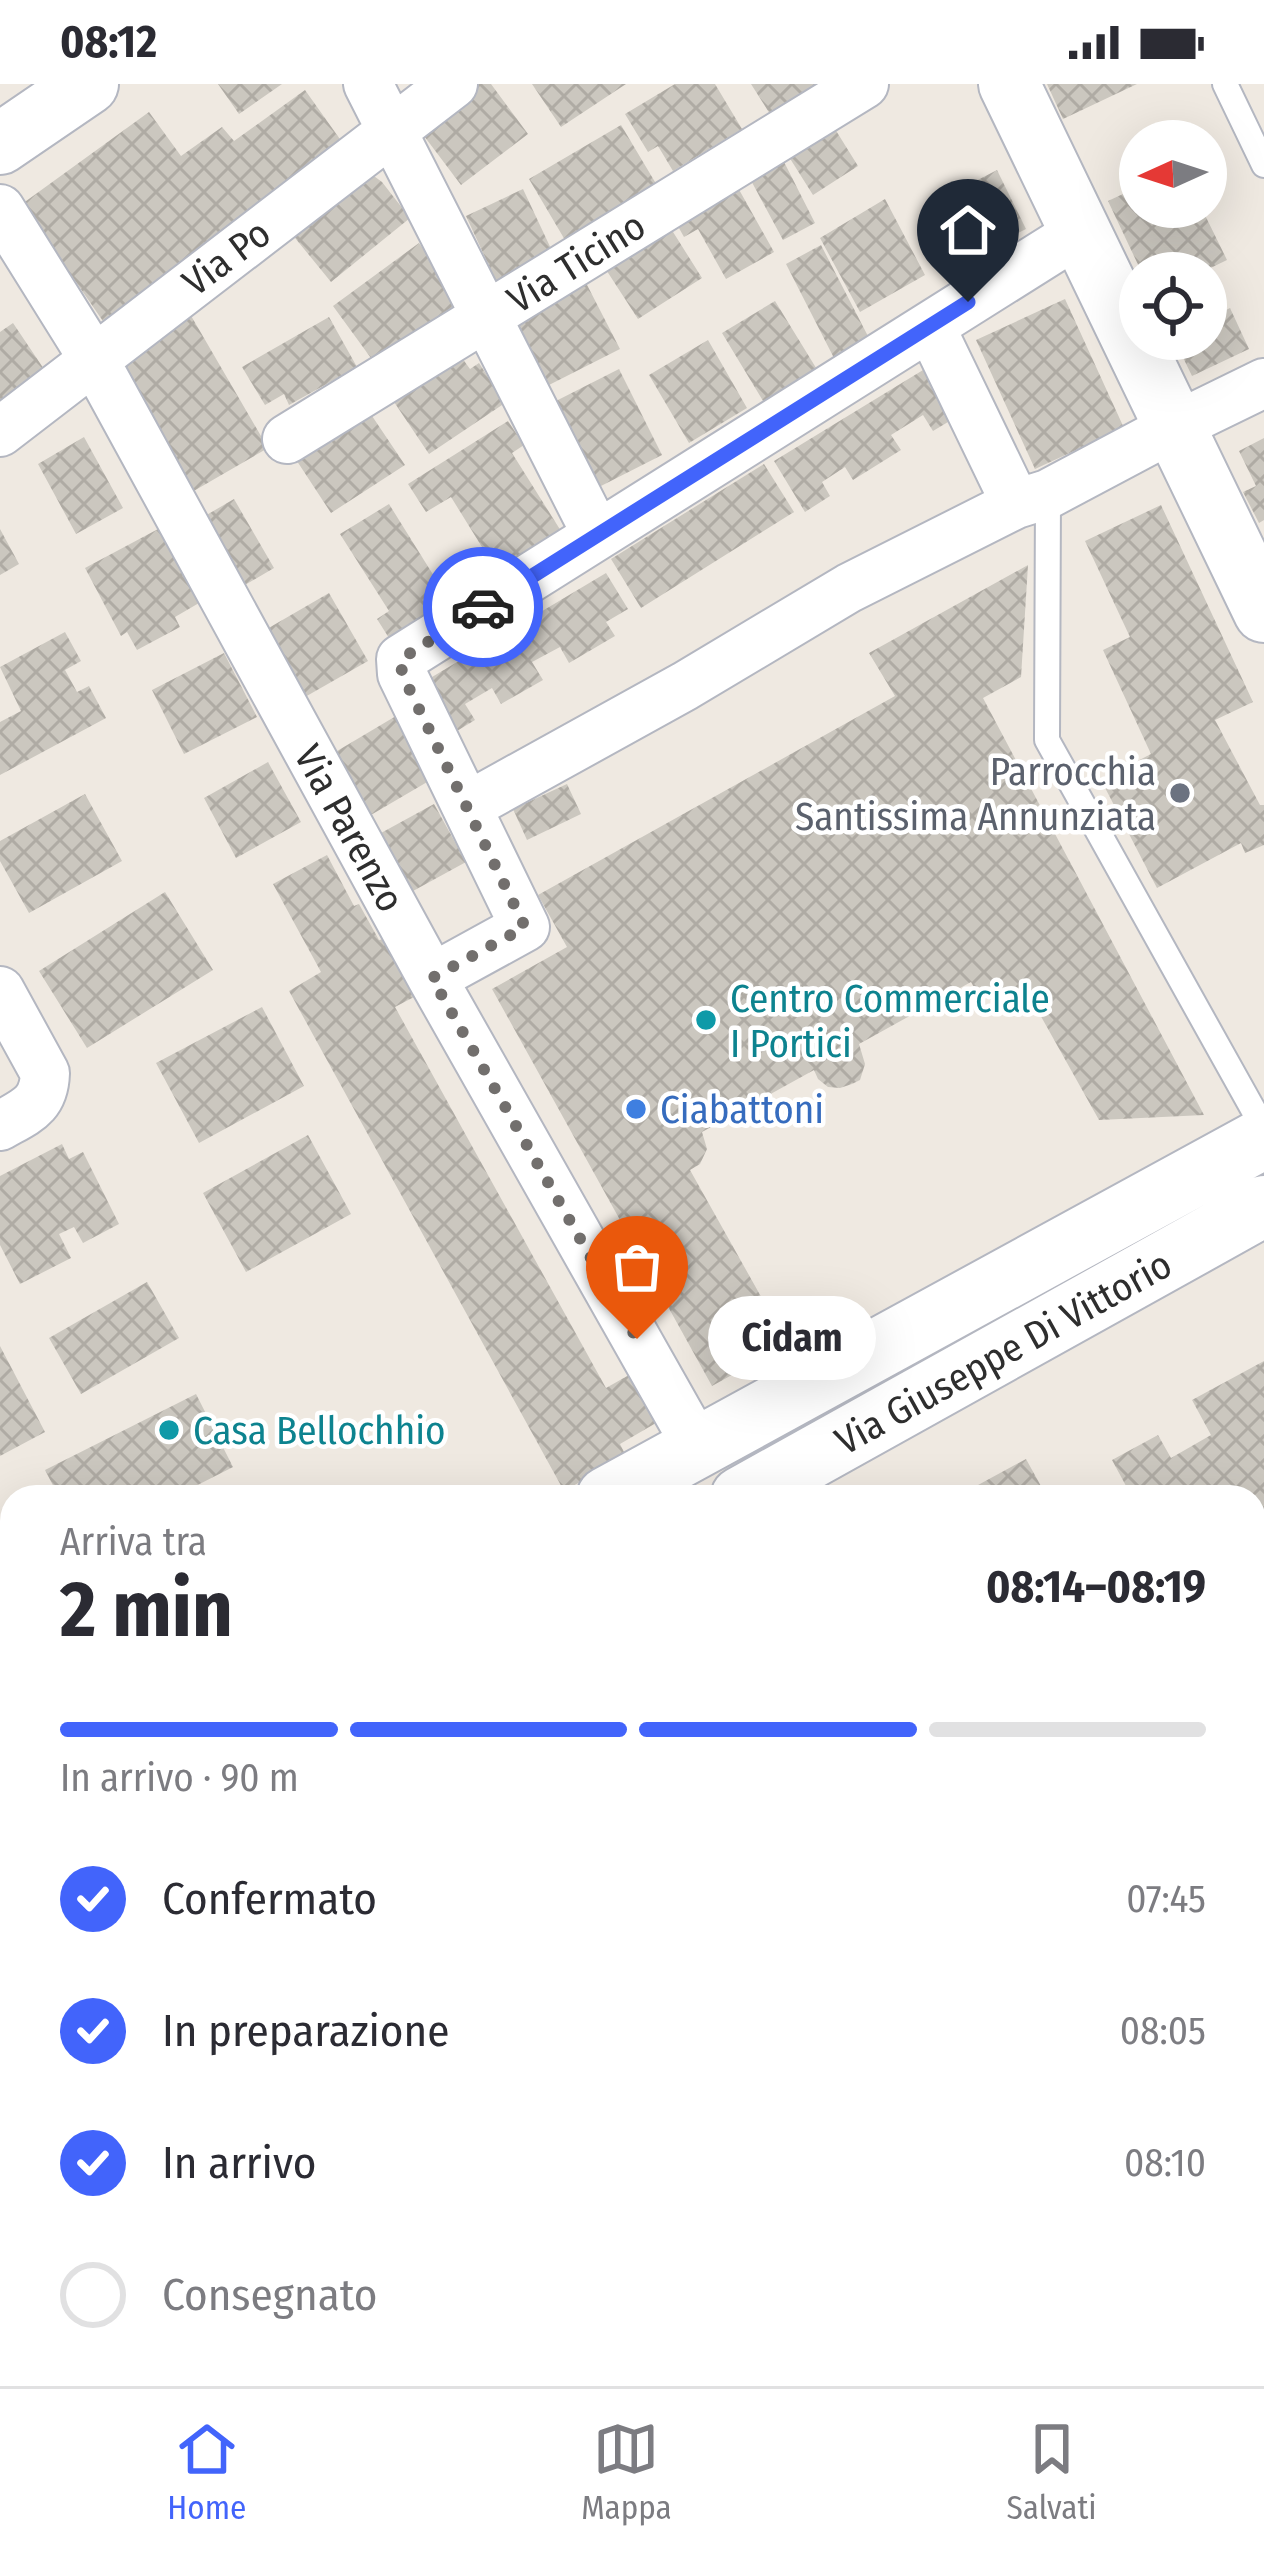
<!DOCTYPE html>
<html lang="it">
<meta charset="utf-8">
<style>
:root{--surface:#fff;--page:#f2f2f3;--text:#2b2b33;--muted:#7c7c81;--line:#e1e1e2;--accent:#4264fb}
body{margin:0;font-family:"Fira Sans Condensed",sans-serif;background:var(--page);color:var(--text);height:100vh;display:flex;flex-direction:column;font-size:45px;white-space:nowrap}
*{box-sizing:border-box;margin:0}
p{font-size:39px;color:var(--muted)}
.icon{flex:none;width:66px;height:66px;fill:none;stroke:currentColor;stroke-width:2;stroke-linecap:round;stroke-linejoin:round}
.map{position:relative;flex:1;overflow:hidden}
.side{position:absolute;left:0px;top:1401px;width:1266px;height:903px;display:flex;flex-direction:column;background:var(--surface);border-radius:36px 36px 0 0;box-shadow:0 12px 48px #0002}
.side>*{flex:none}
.needle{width:78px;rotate:267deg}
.controls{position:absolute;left:1119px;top:36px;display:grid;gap:24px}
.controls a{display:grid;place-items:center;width:108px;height:108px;border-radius:50%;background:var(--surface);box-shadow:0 12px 48px #0002;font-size:60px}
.pin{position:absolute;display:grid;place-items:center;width:102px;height:102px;color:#fff;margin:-123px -51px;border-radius:50% 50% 50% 0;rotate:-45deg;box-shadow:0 0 12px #0007}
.pin .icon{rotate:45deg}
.courier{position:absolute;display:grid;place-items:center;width:120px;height:120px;margin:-60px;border:9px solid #4264fb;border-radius:50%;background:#fff;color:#222;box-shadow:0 3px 15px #0007}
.bubble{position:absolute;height:84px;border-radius:42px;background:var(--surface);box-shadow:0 12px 48px #0002;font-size:39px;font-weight:700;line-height:84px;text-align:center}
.headline em{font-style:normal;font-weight:700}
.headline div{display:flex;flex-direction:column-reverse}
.headline{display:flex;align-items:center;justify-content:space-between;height:204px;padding:0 60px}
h1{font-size:78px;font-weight:700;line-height:90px}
.bar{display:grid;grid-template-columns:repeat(4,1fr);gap:18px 12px;align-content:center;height:144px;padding:0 60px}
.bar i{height:15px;border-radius:9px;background:var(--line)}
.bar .on{background:var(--accent)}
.bar p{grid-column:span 4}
ol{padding:0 60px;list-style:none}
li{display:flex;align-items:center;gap:36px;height:132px}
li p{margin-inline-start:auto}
li .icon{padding:12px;border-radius:50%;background:var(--accent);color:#fff;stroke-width:4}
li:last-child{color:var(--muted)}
li i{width:66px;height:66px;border:6px solid var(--line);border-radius:50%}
.status{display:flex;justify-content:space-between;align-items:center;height:84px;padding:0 60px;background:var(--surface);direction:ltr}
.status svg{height:33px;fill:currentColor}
.tabs{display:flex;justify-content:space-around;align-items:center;height:168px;border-top:3px solid var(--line);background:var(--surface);font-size:33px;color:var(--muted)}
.tabs a{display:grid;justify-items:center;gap:6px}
.tabs .on{color:var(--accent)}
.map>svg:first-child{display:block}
.building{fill:url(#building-cross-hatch)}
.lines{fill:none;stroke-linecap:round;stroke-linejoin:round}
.service-casing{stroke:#b4b7c1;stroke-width:28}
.minor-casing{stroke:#b4b7c1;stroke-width:52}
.tertiary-casing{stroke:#b4b7c1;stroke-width:64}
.service{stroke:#fff;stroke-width:24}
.minor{stroke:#fff;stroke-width:48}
.tertiary{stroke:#fff;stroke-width:60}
.done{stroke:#726f6d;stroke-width:12;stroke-dasharray:0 21.6}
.route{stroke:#4264fb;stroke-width:15}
.worship-dot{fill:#6b7280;stroke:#fff;stroke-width:4.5}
.culture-dot{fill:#0f9aa8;stroke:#fff;stroke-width:4.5}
.shop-dot{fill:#3f7fe0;stroke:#fff;stroke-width:4.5}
.labels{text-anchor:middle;stroke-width:9;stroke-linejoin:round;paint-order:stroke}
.street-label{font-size:39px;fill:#2e2e2e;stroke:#fff}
.worship-label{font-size:39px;fill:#5b616d;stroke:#fff;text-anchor:end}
.culture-label{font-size:39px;fill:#0d838f;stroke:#fff;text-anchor:start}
.shop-label{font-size:39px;fill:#366cbe;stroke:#fff;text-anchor:start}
</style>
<div class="status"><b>08:12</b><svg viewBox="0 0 49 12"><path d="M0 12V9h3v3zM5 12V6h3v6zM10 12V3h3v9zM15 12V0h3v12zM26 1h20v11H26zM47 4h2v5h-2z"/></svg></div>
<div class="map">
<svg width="1264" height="2302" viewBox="0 0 1264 2302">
<defs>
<pattern id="building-cross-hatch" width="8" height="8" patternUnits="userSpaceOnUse" patternTransform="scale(3)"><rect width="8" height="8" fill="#cbc7bf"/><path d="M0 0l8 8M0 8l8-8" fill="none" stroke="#afaba4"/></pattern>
</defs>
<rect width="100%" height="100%" fill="#efe9e1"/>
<!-- building -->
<path class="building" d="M218,0h64l-43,30z
M468,0h23l37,50 -67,51 -46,-61z
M532,0h94l-65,43z
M675,0h40l27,45 -69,42 -15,-25 -10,6 -23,-38z
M751,0h65l-46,30z
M1047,0h90l-74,35z
M305,6l37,52 -72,51 9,13 -174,118 -83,-120 127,-92 32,44 41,-29 12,14z
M830,37l28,45 -45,29 -29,-46z
M621,41l37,62 -93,53 -36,-61z
M781,72l34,67 -32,17 -36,-67z
M997,86l29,59 -81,41 -16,-31 6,-3 -13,-27z
M367,87l15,11 28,36 -79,64 -40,-49z
M737,102l37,66 -48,27 -28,-50 -14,8 -9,-16z
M1140,102v21h61l26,53 -27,13h-58l-34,-72z
M523,105l30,64 -57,28 -30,-65z
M885,115l40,76 -65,37 -40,-74z
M668,140l34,54 -64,41 -35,-54z
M419,159l43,59 -86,63 -43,-59z
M821,161l50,97 -36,18 -49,-96z
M585,197l35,68 -71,36 -35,-67z
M1065,215l59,129 -89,41 -59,-129z
M775,217l46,75 -53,33 -46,-76z
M1230,224l19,41 -57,27 -18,-37h32v-19z
M190,230l78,134 -76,44 -78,-133z
M329,233l28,50 -68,38 -5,-11 -19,11 -23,-38z
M13,239l39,58 -52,37v-86z
M708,256l39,68 -58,35 -40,-68z
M457,267l13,18 9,-6 26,40 -76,51 -39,-58z
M928,283l30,49 -25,15 -10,-16 -32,20 10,15 -48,30 -8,-13 -23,15 8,14 -25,16 -31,-51z
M619,285l43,86 -67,34 -43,-86z
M366,323l39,58 -74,48 -38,-58z
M508,337l16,24 -12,8 54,86 -88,57 -21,-33 25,-16 -31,-50 -25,15 -18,-28z
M84,353l39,71 -47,26 -38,-70z
M1264,354v82l-5,3 -16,-31 13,-6 -17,-35z
M764,380l30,48 -153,96 -30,-49z
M234,415l40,69 -36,21 -40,-69z
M389,420l48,77 5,-3 17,27 -65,41 -17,-27 12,-8 -49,-77z
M1161,421l92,197 -38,18 45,85h4v40l-19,8 -4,-10 -84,45 -56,-108 50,-26 -48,-104 27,-13 -45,-96z
M160,444l39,75 -24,14 5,10 -43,23 -10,-18 -6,4 -36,-68z
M0,445l19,35 -19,11z
M1028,481l-7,112 -38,21 221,417 -105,5 -70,-125 -16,7 -20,-1 -17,-10 -5,-9 -112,62 6,20 -5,16 -8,4 -12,4 -12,-1 -10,-8 -4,-9 -112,62 5,17 -7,15 -10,6 106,189 -39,22 -9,-15 -36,20 -220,-397 75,-42 -29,-52 357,-199 -26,-43z
M606,489l22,36 -22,13 9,14 -46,27 -9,-16 -28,15 11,18 -42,24 -9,-16 -27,16 10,16 -23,14 -30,-51z
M329,509l39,68 -70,40 -38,-68z
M65,548l16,29 -16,9 12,22 12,-6 17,32 -106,57v-53l21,-11 -21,-44z
M224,569l33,64 -73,37 -32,-64z
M396,632l38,62 -70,41 -37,-62z
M268,678l33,60 -65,36 -32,-60z
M567,700l14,30 -54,26 -14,-31z
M85,710l37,67 -93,52 -29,-52v-20z
M434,720l32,58 -53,29 -32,-58z
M327,771l27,51 5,-2 20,36 5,-1 30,58 -19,10 211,381 23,-13 27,48 -36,21 6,12 -62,35 -275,-500 32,-19 -48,-88z
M165,808l48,78 -126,78 -48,-77z
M262,923l42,79 -105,57 -43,-80z
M308,1051l43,79 -105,58 -43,-79z
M62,1060l7,15 14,-7 36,72 -36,19 -9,-16 -15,7 12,24 -51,26 -20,-39v-69z
M147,1198l32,56 -98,56 -32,-56z
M0,1262l45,86 -45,24z
M1264,1277v282l-10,-19v-127h-122l-20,-37 46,-25 13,23 40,-23 -19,-35z
M196,1310l37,73 -59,30h-115l-14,-27z
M1026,1375l21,38h-91z
M0,1626l12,22v60l-12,7z
M12,1843v47l-12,-23v-18z
M12,2119v92l-12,6v-92z
M12,2240v52h38l-19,10h-17l-14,-28v-28z
M102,2292h28l5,10h-52z
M257,2292h105l5,10h-104z
M446,2292h113l3,5 -9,5h-102z
M630,2292h76l5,10h-98z
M926,2292h79l5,10h-104z
M1020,2292h106l-19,10h-81z"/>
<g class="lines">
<!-- service casing -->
<g class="service-casing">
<path id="service" d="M1225,0l39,81
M1048,410l-1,246 217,389"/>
</g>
<!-- minor casing -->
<g class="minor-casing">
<path id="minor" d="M368,0l229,451
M0,125l93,149 339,620 266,470
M930,242l86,178
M0,348l453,-348
M287,355l577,-355
M468,722l217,-120 164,-98 167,-84 32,-10 126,-67 90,-44
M432,894l93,-51 -123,-253 -1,-15 680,-428
M0,907l45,82c-1,33 -19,38 -45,53
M1254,2072l10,21
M1254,2235l10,-6
M157,2292l5,10
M735,2292l5,10
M1130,2302l19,-10"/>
</g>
<!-- tertiary casing -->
<g class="tertiary-casing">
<path id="tertiary" d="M1009,0l255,528
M0,60l88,-60
M607,1413l657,-359
M741,1413l523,-291
M0,1509l12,23
M0,1775l12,-6
M414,2292l6,10"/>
</g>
<!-- service -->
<use href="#service" class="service"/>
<!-- minor -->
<use href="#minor" class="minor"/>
<!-- tertiary -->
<use href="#tertiary" class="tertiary"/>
</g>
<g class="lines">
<!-- done -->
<path class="done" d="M483,523l-82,52 1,15 123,253 -93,51 205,361"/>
<!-- route -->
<path class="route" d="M483,523l485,-305"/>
</g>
<!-- markers -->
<circle class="worship-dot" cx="1180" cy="709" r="12"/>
<g class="culture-dot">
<circle cx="706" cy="936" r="12"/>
<circle cx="169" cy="1346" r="12"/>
</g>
<circle class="shop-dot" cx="636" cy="1025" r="12"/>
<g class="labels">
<!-- street labels -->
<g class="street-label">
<text transform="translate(226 173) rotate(-37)" y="14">Via Po</text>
<text transform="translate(576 178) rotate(-32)" y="14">Via Ticino</text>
<text transform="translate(350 744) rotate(61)" y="14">Via Parenzo</text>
<text transform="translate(1003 1268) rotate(-29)" y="14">Via Giuseppe Di Vittorio</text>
</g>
<!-- worship labels -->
<g class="worship-label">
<text x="1156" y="701">Parrocchia<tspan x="1156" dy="45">Santissima Annunziata</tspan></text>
</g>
<!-- culture labels -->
<g class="culture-label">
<text x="730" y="928">Centro Commerciale<tspan x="730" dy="45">I Portici</tspan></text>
<text x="193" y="1360">Casa Bellochhio</text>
</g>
<!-- shop labels -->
<g class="shop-label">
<text x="660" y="1039">Ciabattoni</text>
</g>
</g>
</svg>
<div class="controls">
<a><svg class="needle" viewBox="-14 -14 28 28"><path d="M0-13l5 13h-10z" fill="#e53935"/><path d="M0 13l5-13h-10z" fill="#7c7c81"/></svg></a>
<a><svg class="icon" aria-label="locate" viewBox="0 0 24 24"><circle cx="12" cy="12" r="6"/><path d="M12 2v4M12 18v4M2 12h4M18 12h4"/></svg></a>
</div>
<div class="pin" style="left:637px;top:1255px;background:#ea580c"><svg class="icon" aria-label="bag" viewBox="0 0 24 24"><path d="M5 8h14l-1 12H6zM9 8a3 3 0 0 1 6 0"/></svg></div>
<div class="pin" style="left:968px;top:218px;background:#1f2937"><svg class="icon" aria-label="home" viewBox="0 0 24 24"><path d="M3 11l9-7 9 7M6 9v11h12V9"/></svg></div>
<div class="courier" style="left:483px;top:523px"><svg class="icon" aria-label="car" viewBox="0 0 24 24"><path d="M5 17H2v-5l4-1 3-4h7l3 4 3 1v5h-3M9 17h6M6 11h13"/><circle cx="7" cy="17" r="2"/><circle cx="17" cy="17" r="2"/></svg></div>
<div class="bubble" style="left:708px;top:1212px;width:168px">Cidam</div>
<section class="side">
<div class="headline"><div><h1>2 min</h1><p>Arriva tra</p></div><em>08:14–08:19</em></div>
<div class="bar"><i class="on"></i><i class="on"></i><i class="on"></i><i></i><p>In arrivo · 90 m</p></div>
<ol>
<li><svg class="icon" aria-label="check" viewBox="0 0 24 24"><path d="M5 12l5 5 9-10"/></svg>Confermato<p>07:45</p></li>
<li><svg class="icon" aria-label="check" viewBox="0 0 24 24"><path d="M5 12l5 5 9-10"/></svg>In preparazione<p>08:05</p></li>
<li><svg class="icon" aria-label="check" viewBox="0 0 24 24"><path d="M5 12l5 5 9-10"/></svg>In arrivo<p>08:10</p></li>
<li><i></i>Consegnato</li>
</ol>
</section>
</div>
<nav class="tabs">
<a class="on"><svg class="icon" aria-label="home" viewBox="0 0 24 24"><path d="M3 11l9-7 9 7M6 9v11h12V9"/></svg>Home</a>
<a><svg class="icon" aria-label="map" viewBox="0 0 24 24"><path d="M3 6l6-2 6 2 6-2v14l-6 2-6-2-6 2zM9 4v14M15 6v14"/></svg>Mappa</a>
<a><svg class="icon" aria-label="saved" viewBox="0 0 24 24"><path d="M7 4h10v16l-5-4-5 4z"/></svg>Salvati</a>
</nav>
